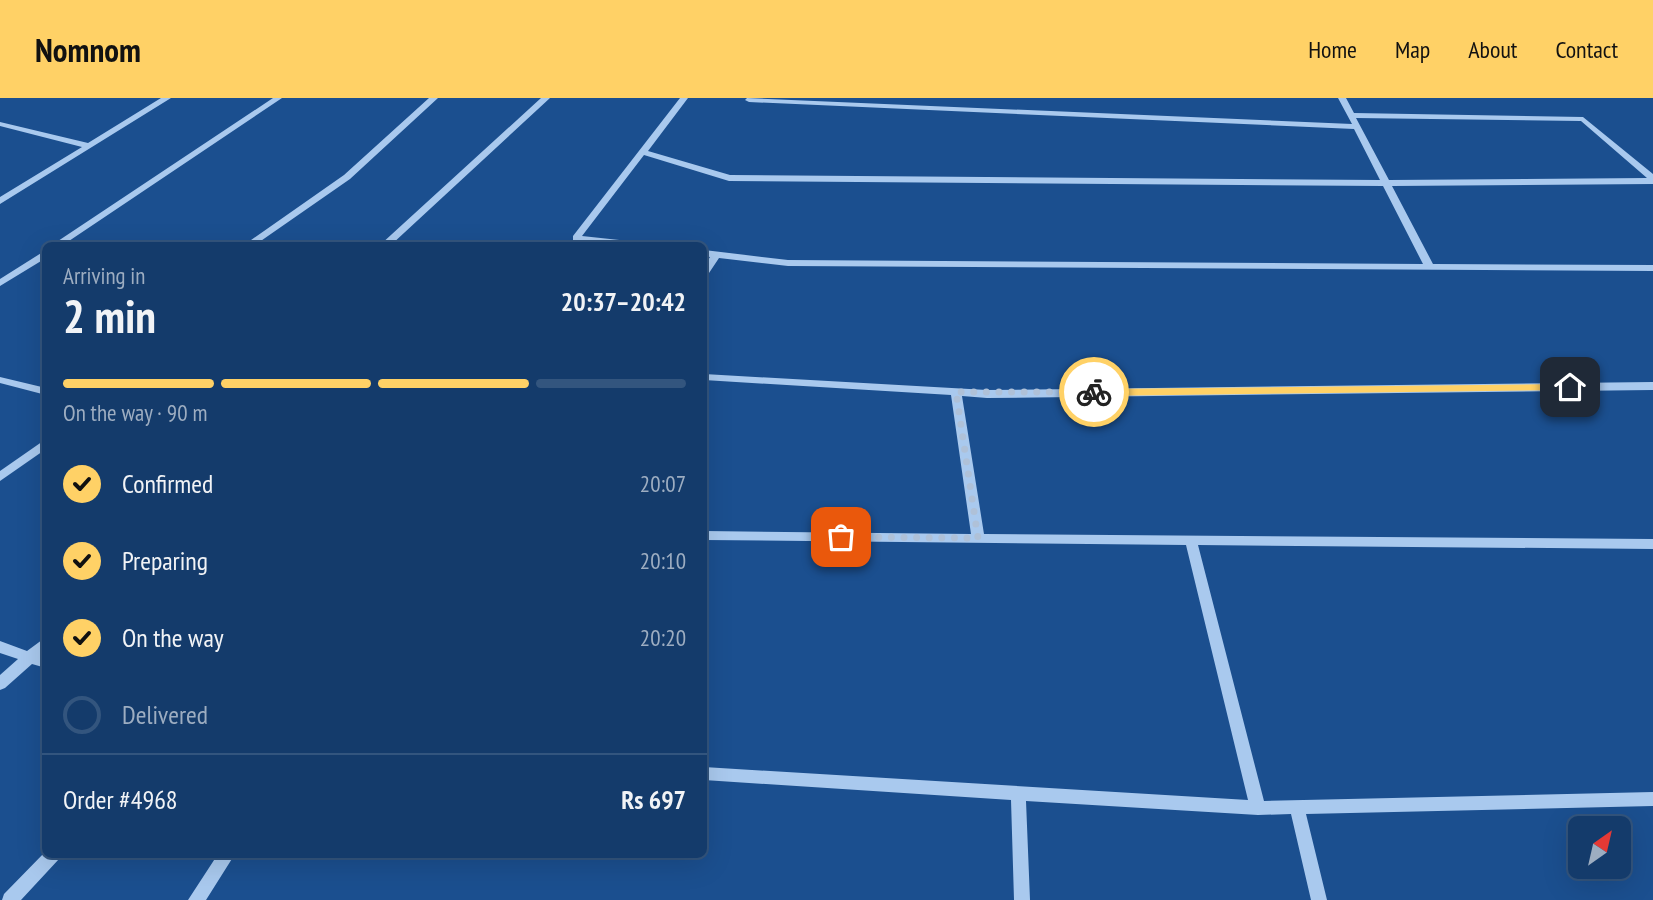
<!DOCTYPE html>
<meta charset="utf-8">
<style>
:root{--surface:#143b6b;--page:#1d4271;--text:#f1f3f6;--muted:#9dadc1;--line:#33557e;--accent:#ffd166}
body{margin:0;font-family:"PT Sans Narrow",sans-serif;background:var(--page);color:var(--text);height:100vh;display:flex;flex-direction:column;font-size:26px;white-space:nowrap}
*{box-sizing:border-box;margin:0}
p{font-size:23px;color:var(--muted)}
.icon{flex:none;width:38px;height:38px;fill:none;stroke:currentColor;stroke-width:2;stroke-linecap:round;stroke-linejoin:round}
.map{position:relative;flex:1;overflow:hidden}
.panel{position:absolute;left:42px;top:144px;width:665px;height:616px;display:flex;flex-direction:column;background:var(--surface);border-radius:10px;box-shadow:0 7px 28px #0002,0 0 0 2px var(--line)}
.panel>*{flex:none}
.needle{width:46px;rotate:34deg}
.controls{position:absolute;left:1568px;top:718px;display:grid;gap:14px}
.controls a{display:grid;place-items:center;width:63px;height:63px;border-radius:10px;background:var(--surface);box-shadow:0 7px 28px #0002,0 0 0 2px var(--line);font-size:35px}
.pin{position:absolute;display:grid;place-items:center;width:60px;height:60px;color:#fff;margin:-30px;border-radius:14px;box-shadow:0 4px 10px #0006}
.courier{position:absolute;display:grid;place-items:center;width:70px;height:70px;margin:-35px;border:5px solid #ffd166;border-radius:50%;background:#fff;color:#222;box-shadow:0 2px 9px #0007}
.headline em{font-style:normal;font-weight:600}
.headline div{display:flex;flex-direction:column-reverse}
.headline{display:flex;align-items:center;justify-content:space-between;height:119px;padding:0 21px}
h1{font-size:46px;font-weight:600;line-height:52px}
.bar{display:grid;grid-template-columns:repeat(4,1fr);gap:10px 7px;align-content:center;height:84px;padding:0 21px}
.bar i{height:9px;border-radius:5px;background:var(--line)}
.bar .on{background:var(--accent)}
.bar p{grid-column:span 4}
.line{display:flex;align-items:center;gap:18px;padding:0 21px;border-top:2px solid var(--line)}
.line div{flex:1}
ol{padding:0 21px;list-style:none}
li{display:flex;align-items:center;gap:21px;height:77px}
li p{margin-inline-start:auto}
li .icon{padding:7px;border-radius:50%;background:var(--accent);color:#111;stroke-width:4}
li:last-child{color:var(--muted)}
li i{width:38px;height:38px;border:4px solid var(--line);border-radius:50%}
header{display:flex;align-items:center;gap:42px;box-sizing:border-box;height:98px;padding:0 35px;background:var(--accent);color:#111}
header strong{font-size:33px}
nav{display:flex;gap:38px;margin-inline-start:auto;font-size:24px}
.map>svg:first-child{display:block}
.lines{fill:none;stroke-linecap:round;stroke-linejoin:round}
.minor{fill:#a9c9ee;fill-rule:evenodd}
.route{fill:#ffd166}
.done{stroke:#afc1d8;stroke-width:7;stroke-dasharray:0 12.6}
</style>
<header>
<strong>Nomnom</strong>
<nav><a>Home</a><a>Map</a><a>About</a><a>Contact</a></nav>
</header>
<div class="map">
<svg width="1653" height="802" viewBox="0 0 1653 802">
<rect width="100%" height="100%" fill="#1b4f8f"/>
<g class="lines">
<!-- minor -->
<path class="minor" d="M161,0h10l-171,106v-7l82,-50 -82,-21v-4l88,21z
M273,0h9l-219,147h-11z
M429,0h9l-88,81 -95,66h-11l100,-70z
M541,0h9l-159,147h-11z
M680,0h8l-40,53 82,24 650,5 -26,-51 -605,-27 -4,-2 2,-2 605,26 -14,-26h8l8,15 229,4 70,57v10l-261,2 41,78 220,1v6l-865,-5 -69,-8 -12,18 -3,1v-10l6,-10 -6,-1v-6l84,10 635,4 -40,-78 -654,-5 -85,-26 -62,81 56,6 5,3h-30l-40,-5v-4zM1356,20l225,3 66,57 -258,2z
M46,152v8l-46,28v-7z
M704,276l283,16 666,-8v8l-666,8 -25,-2 22,138 669,5v10l-455,-4 66,256 389,-9v14l-347,8 21,86h-16l-20,-86 -33,1 -232,-14 4,99h-16l-3,-100 -307,-20v-13l544,33 -62,-255 -482,-5v-9l267,3 -20,-139 -247,-15z
M0,279l46,11v7l-46,-12z
M46,341v10l-46,32v-10z
M46,539v14l-5,4 5,2v11l-14,-4 -27,24 -5,2v-15l18,-16 -18,-6v-12l27,10z
M46,753v3h15l-2,5 -38,41h-19l2,-6z
M218,756h17l-29,46h-18z"/>
</g>
<!-- route -->
<path class="route" d="M1570,286l5,3 -2,3 -479,6 -6,-4 6,-3z"/>
<g class="lines">
<!-- done -->
<path class="done" d="M841,439l137,1 -22,-146h138"/>
</g>
</svg>
<div class="controls">
<a><svg class="needle" viewBox="-14 -14 28 28"><path d="M0-13l5 13h-10z" fill="#e53935"/><path d="M0 13l5-13h-10z" fill="#9dadc1"/></svg></a>
</div>
<div class="pin" style="left:841px;top:439px;background:#ea580c"><svg class="icon" aria-label="bag" viewBox="0 0 24 24"><path d="M5 8h14l-1 12H6zM9 8a3 3 0 0 1 6 0"/></svg></div>
<div class="pin" style="left:1570px;top:289px;background:#1f2937"><svg class="icon" aria-label="home" viewBox="0 0 24 24"><path d="M3 11l9-7 9 7M6 9v11h12V9"/></svg></div>
<div class="courier" style="left:1094px;top:294px"><svg class="icon" aria-label="bike" viewBox="0 0 24 24"><circle cx="6" cy="16" r="4"/><circle cx="18" cy="16" r="4"/><path d="M6 16l4-8h5l3 8M10 8l3 8H6M13 5h3"/></svg></div>
<section class="panel">
<div class="headline"><div><h1>2 min</h1><p>Arriving in</p></div><em>20:37–20:42</em></div>
<div class="bar"><i class="on"></i><i class="on"></i><i class="on"></i><i></i><p>On the way · 90 m</p></div>
<ol>
<li><svg class="icon" aria-label="check" viewBox="0 0 24 24"><path d="M5 12l5 5 9-10"/></svg>Confirmed<p>20:07</p></li>
<li><svg class="icon" aria-label="check" viewBox="0 0 24 24"><path d="M5 12l5 5 9-10"/></svg>Preparing<p>20:10</p></li>
<li><svg class="icon" aria-label="check" viewBox="0 0 24 24"><path d="M5 12l5 5 9-10"/></svg>On the way<p>20:20</p></li>
<li><i></i>Delivered</li>
</ol>
<div class="line" style="height:91px"><div>Order #4968</div><b>Rs 697</b></div>
</section>
</div>
